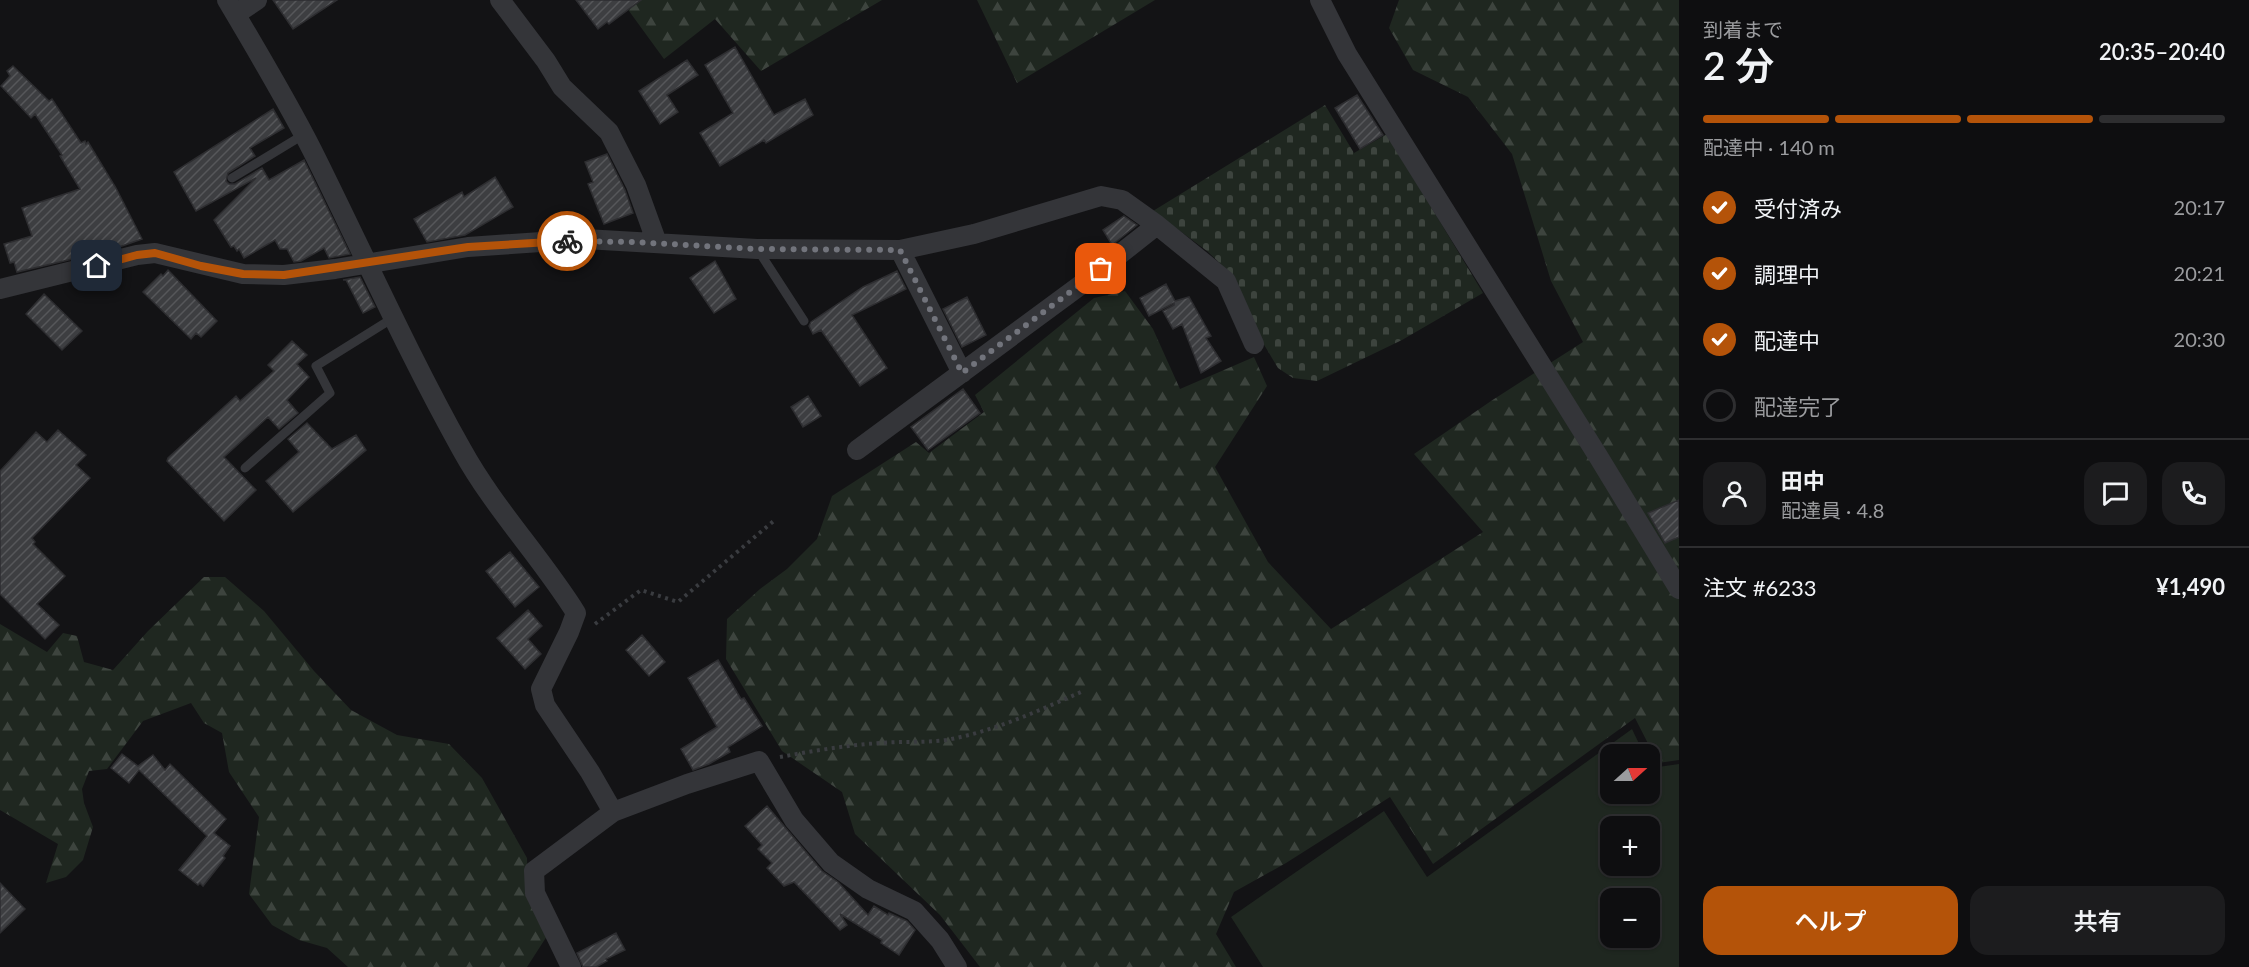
<!DOCTYPE html>
<html lang="ja">
<meta charset="utf-8">
<style>
:root{--surface:#0e0e10;--page:#1c1c1e;--text:#f1f3f6;--muted:#9b9c9f;--line:#2e2e30;--accent:#b45309}
body{margin:0;font-family:Lato,"Noto Sans JP",sans-serif;background:var(--page);color:var(--text);height:100vh;display:flex;flex-direction:column;font-size:22px;white-space:nowrap}
*{box-sizing:border-box;margin:0}
p{font-size:20px;color:var(--muted)}
.icon{flex:none;width:33px;height:33px;fill:none;stroke:currentColor;stroke-width:2;stroke-linecap:round;stroke-linejoin:round}
.map{position:relative;flex:1;overflow:hidden}
.details{display:flex;flex-direction:column;background:var(--surface);width:570px}
.details>*{flex:none}
.needle{width:39px;rotate:69deg}
.buttons{position:absolute;left:1600px;top:744px;display:grid;gap:12px}
.buttons a{display:grid;place-items:center;width:60px;height:60px;border-radius:12px;background:var(--surface);box-shadow:0 2px 4px #0004,0 0 0 2px var(--line);font-size:30px}
.pin{position:absolute;display:grid;place-items:center;width:51px;height:51px;color:#fff;margin:-26px;border-radius:12px;box-shadow:0 3px 9px #0006}
.courier{position:absolute;display:grid;place-items:center;width:60px;height:60px;margin:-30px;border:4px solid #b45309;border-radius:50%;background:#fff;color:#222;box-shadow:0 2px 8px #0007}
.summary em{font-style:normal;font-weight:600}
.summary div{display:flex;flex-direction:column-reverse}
.summary{display:flex;align-items:center;justify-content:space-between;height:102px;padding:0 24px}
h1{font-size:39px;font-weight:600;line-height:45px}
.bar{display:grid;grid-template-columns:repeat(4,1fr);gap:9px 6px;align-content:center;height:72px;padding:0 24px}
.bar i{height:8px;border-radius:4px;background:var(--line)}
.bar .active{background:var(--accent)}
.bar p{grid-column:span 4}
.line{display:flex;align-items:center;gap:15px;padding:0 24px;border-top:2px solid var(--line)}
.line div{flex:1}
.round{display:grid;place-items:center;flex:none;width:63px;height:63px;border-radius:18px;background:var(--page)}
ol{padding:0 24px;list-style:none}
li{display:flex;align-items:center;gap:18px;height:66px}
li p{margin-inline-start:auto}
li .icon{padding:6px;border-radius:50%;background:var(--accent);color:#fff;stroke-width:4}
li:last-child{color:var(--muted)}
li i{width:33px;height:33px;border:3px solid var(--line);border-radius:50%}
.button{display:flex;gap:12px;margin-top:auto;padding:12px 24px}
.button a{flex:1;height:69px;border-radius:18px;background:var(--accent);color:#fff;font-size:24px;font-weight:600;line-height:69px;text-align:center}
.button a+a{background:var(--page);color:var(--text)}
main{display:flex;flex:1;min-height:0}
.map>svg:first-child{display:block}
.forest{fill:url(#forest-firs)}
.cemetery{fill:url(#cemetery-stones)}
.pitch{fill:#1f2720;fill-rule:evenodd}
.building{fill:url(#building-hatch);stroke:#2d2d30;stroke-width:1.5}
.lines{fill:none;stroke-linecap:round;stroke-linejoin:round}
.path{stroke:#3a3c40;stroke-width:4;stroke-dasharray:3 4.5;stroke-linecap:butt}
.lane{stroke:#343539;stroke-width:9}
.street{stroke:#343539;stroke-width:20}
.done{stroke:#72747c;stroke-width:6;stroke-dasharray:0 10.8}
.route{stroke:#b45309;stroke-width:8}
</style>
<main>
<div class="map">
<svg width="1679" height="967" viewBox="0 0 1679 967">
<defs>
<pattern id="forest-firs" width="22" height="20" patternUnits="userSpaceOnUse" patternTransform="scale(1.5)"><rect width="22" height="20" fill="#1f2720"/><path d="M5 1l3.5 6h-7zM16 11l3.5 6h-7z" fill="#3d443e"/></pattern>
<pattern id="cemetery-stones" width="16" height="16" patternUnits="userSpaceOnUse" patternTransform="scale(1.5)"><rect width="16" height="16" fill="#1f2720"/><path d="M2 7V4a2 2 0 0 1 4 0v3zM10 15v-3a2 2 0 0 1 4 0v3z" fill="#3d443e"/></pattern>
<pattern id="building-hatch" width="6" height="6" patternUnits="userSpaceOnUse" patternTransform="scale(1.5)"><rect width="6" height="6" fill="#3d3e41"/><path d="M-1 1l2-2M0 6l6-6M5 7l2-2" fill="none" stroke="#56575a"/></pattern>
</defs>
<rect width="100%" height="100%" fill="#131315"/>
<!-- forest -->
<path class="forest" d="M621,0h261l-121,71 -46,-52 -51,40z
M977,0h178l-138,83z
M1399,0h280v760l-21,3 -23,-45 -202,146 -43,-67 -104,66 -52,29 -18,42 20,33h-256l-40,-52 -85,-81 -13,-42 -60,-41 -56,-92 1,-40 33,-30 27,-20 30,-30 15,-43 84,-54 13,11 55,-41 -9,-17 119,-97 31,-7 28,38 27,60 74,-32 13,29 -52,81 53,95 63,67 152,-97 -69,-78 77,-53 92,-59 -32,-61 -39,-127 -44,-57 -55,-27 -24,-42z
M204,577h21l39,34 50,60 37,39 46,25 52,9 33,34 45,80 1,43 19,35 -20,31h-179l-21,-19 -28,-8 -27,-15 -23,-31 10,-77 -30,-45 -7,-39 -18,-10 -13,-20 -48,18 -36,48 -18,2 -7,18 2,14 9,24 -10,33 -17,17 -20,6 12,-39 -58,-34v-186l47,28 16,-19 14,3 7,26 29,8 35,-39z"/>
<!-- cemetery -->
<path class="cemetery" d="M1325,105l29,48 33,-19 96,159 -81,47 -85,41 -24,-3 -15,-10 -15,-25 -36,-73 -20,-19 -54,-40z"/>
<!-- pitch -->
<path class="pitch" d="M1632,729l12,25h-33v40h39v-28l1,2 28,-4v203h-416l-32,-50 153,-106 43,66zM1611,826h39v40h-39zM1611,898h39v40h-39z"/>
<!-- building -->
<path class="building" d="M273,0h64l-44,29z
M576,0h65l-32,24 -2,-2 -9,7z
M735,47l39,68 31,-16 8,16 -47,28 -2,-3 -44,26 -20,-33 33,-20 -28,-48z
M687,60l11,15 -31,20 11,17 -18,12 -21,-33z
M13,66l36,35 3,-2 29,44 4,-2 1,3 2,-2 28,46 26,51 -26,9 -3,-5 -32,14 -64,15 -3,-10 -4,1 -6,-19 28,-8 -10,-28 58,-19 -20,-33 2,-1 -27,-41 -4,4 -30,-32 9,-10 -3,-5z
M1357,95l26,40 -23,14 -25,-41z
M273,109l11,19 -34,20 5,8 -27,17 -2,8 3,3h6l27,-16 7,12 35,-20 46,94 -21,4 -5,-10 -23,13 -7,1 -7,-13h-7l-5,-9 -31,18 -5,-9 -2,2 -3,-5 -3,1 -17,-27 42,-42 -60,33 -22,-39z
M607,154l18,36 8,23 -29,11 -16,-40 5,-2 -8,-20z
M495,177l18,30 -48,28 -38,7 -13,-23 48,-27 2,5z
M1124,216l13,9 -25,20 -9,-15z
M715,261l21,38 -22,14 -24,-35z
M168,270l49,51 -16,16 -5,-4 -5,6 -48,-47 18,-18 2,2z
M897,271l9,18 -54,26 35,53 -27,18 -39,-56 -8,4 -4,-8 2,-4 52,-35z
M360,277l15,30 -12,6 -17,-33h-3z
M1166,284l9,17 14,-4 22,39 -5,2 15,23 -20,12 -19,-49 -9,5 -10,-18 11,-6v-2l-25,13 -9,-18z
M44,294l38,37 -20,19 -36,-36z
M967,297l19,38 -24,12 -19,-38z
M292,341l15,14 -10,9 12,13 -22,23 11,13 -19,16 -11,-12 -44,40 32,33 -32,31 -57,-60 1,-3 68,-62 4,5 34,-30 -6,-6z
M963,389l17,24 -52,37 -17,-23z
M808,396l13,20 -18,11 -12,-20z
M307,423l25,26 24,-14 10,15 -73,62 -27,-31 33,-29 -11,-13z
M58,430l28,25 -10,10 14,13 -58,60 3,4 -2,2 32,32 -28,28 22,21 -14,14 -45,-45v-123l36,-39 11,10z
M1679,500v37l-14,6 -17,-30z
M510,552l29,35 -24,20 -29,-36z
M528,610l14,16 -14,13 13,15 -16,15 -28,-31z
M642,635l23,27 -16,14 -23,-26z
M718,660l23,39 3,-1 18,28 -34,21 2,5 -21,12 -16,6 -12,-21 36,-22 -29,-49z
M122,754l16,12 15,-11 12,15 5,-6 56,55 -12,14 16,13 -7,10 2,2 -22,28 -3,-3 -2,2 -19,-15 28,-34 -68,-66 -10,13 -18,-15z
M767,806l55,65 16,11 30,33 6,-9 14,9 1,-2 18,8 8,9 -16,25 -18,-12 1,-3 -42,-26 7,11 -7,5 -46,-48 -10,4 -17,-18 5,-5 -14,-14 4,-4 -17,-19z
M0,883l25,26 -25,24z
M616,933l9,17 -19,9 1,2 -11,6h-13l-6,-14z"/>
<g class="lines">
<!-- path -->
<path class="path" d="M595,624l46,-34 37,12 98,-83
M780,757c33,-6 67,-12 101,-14 22,-2 43,0 65,-3 46,-8 92,-29 135,-48"/>
<!-- lane -->
<path class="lane" d="M232,178l71,-43
M758,250l46,71
M245,468l85,-75 -14,-27 77,-48"/>
<!-- street -->
<path class="street" d="M227,0c29,49 59,99 85,150 50,100 95,202 150,300 32,58 79,107 114,163l-7,19 -28,57 4,16 45,67 23,40 -79,59 1,22 36,74
M500,0l46,61 16,26 47,45 27,53 21,58
M1320,0l27,54 251,402 81,133
M236,14l21,-14
M900,250l62,123
M0,289l137,-34 18,-2 88,21 41,1 51,-6 133,-22 117,-8 172,10 143,1 74,-16 127,-38 21,4 35,25 69,56 28,63
M857,450l225,-166 75,-59
M613,812l74,-28 72,-23 35,59 37,43 37,26 46,22 26,29 17,27"/>
</g>
<g class="lines">
<!-- done -->
<path class="done" d="M567,241l66,1 124,7 143,1 62,123 139,-104"/>
<!-- route -->
<path class="route" d="M97,266l40,-11 18,-2 46,13 42,8 41,1 184,-28 99,-6"/>
</g>
</svg>
<div class="buttons">
<a><svg class="needle" viewBox="-14 -14 28 28"><path d="M0-13l5 13h-10z" fill="#e53935"/><path d="M0 13l5-13h-10z" fill="#9b9c9f"/></svg></a>
<a>+</a>
<a>−</a>
</div>
<div class="pin" style="left:1101px;top:269px;background:#ea580c"><svg class="icon" aria-label="bag" viewBox="0 0 24 24"><path d="M5 8h14l-1 12H6zM9 8a3 3 0 0 1 6 0"/></svg></div>
<div class="pin" style="left:97px;top:266px;background:#1f2937"><svg class="icon" aria-label="home" viewBox="0 0 24 24"><path d="M3 11l9-7 9 7M6 9v11h12V9"/></svg></div>
<div class="courier" style="left:567px;top:241px"><svg class="icon" aria-label="bike" viewBox="0 0 24 24"><circle cx="6" cy="16" r="4"/><circle cx="18" cy="16" r="4"/><path d="M6 16l4-8h5l3 8M10 8l3 8H6M13 5h3"/></svg></div>
</div>
<section class="details">
<div class="summary"><div><h1>2 分</h1><p>到着まで</p></div><em>20:35–20:40</em></div>
<div class="bar"><i class="active"></i><i class="active"></i><i class="active"></i><i></i><p>配達中 · 140 m</p></div>
<ol>
<li><svg class="icon" aria-label="check" viewBox="0 0 24 24"><path d="M5 12l5 5 9-10"/></svg>受付済み<p>20:17</p></li>
<li><svg class="icon" aria-label="check" viewBox="0 0 24 24"><path d="M5 12l5 5 9-10"/></svg>調理中<p>20:21</p></li>
<li><svg class="icon" aria-label="check" viewBox="0 0 24 24"><path d="M5 12l5 5 9-10"/></svg>配達中<p>20:30</p></li>
<li><i></i>配達完了</li>
</ol>
<div class="line" style="height:108px"><a class="round"><svg class="icon" aria-label="person" viewBox="0 0 24 24"><circle cx="12" cy="8" r="4"/><path d="M4 21q1-7 8-7t8 7"/></svg></a><div><b>田中</b><p>配達員 · 4.8</p></div><a class="round"><svg class="icon" aria-label="chat" viewBox="0 0 24 24"><path d="M4 5h16v11H9l-5 4z"/></svg></a><a class="round"><svg class="icon" aria-label="phone" viewBox="0 0 24 24"><path d="M5 4h4l2 5-3 2q2 4 5 5l2-3 5 2v4C11 20 4 13 5 4z"/></svg></a></div>
<div class="line" style="height:78px"><div>注文 #6233</div><b>¥1,490</b></div>
<div class="button"><a>ヘルプ</a><a>共有</a></div>
</section>
</main>
